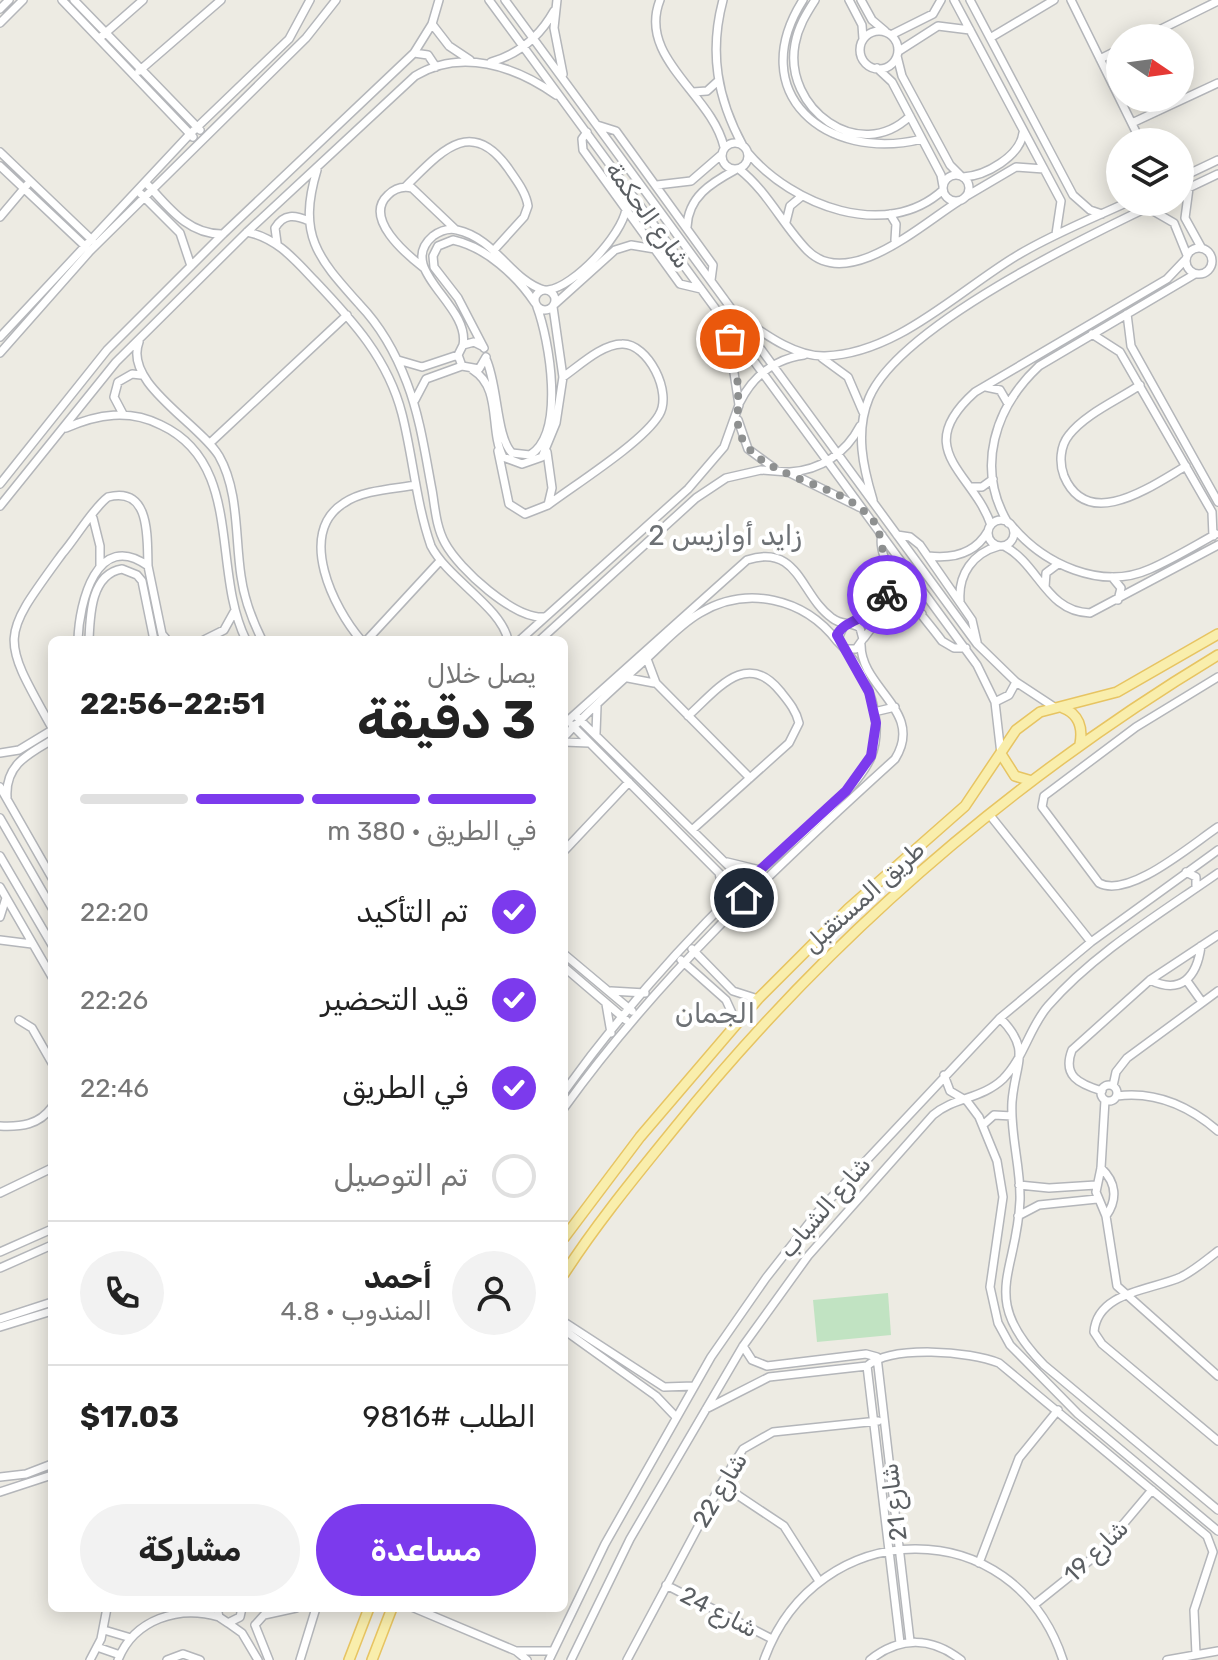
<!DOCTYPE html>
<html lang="ar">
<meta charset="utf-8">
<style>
:root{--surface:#fff;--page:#f2f2f2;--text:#222;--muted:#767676;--line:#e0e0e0;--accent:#7c3aed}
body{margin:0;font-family:Rubik,Vazirmatn,sans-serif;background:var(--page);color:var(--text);direction:rtl;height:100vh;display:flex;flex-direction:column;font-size:30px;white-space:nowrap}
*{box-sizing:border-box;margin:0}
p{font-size:26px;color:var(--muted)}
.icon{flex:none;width:44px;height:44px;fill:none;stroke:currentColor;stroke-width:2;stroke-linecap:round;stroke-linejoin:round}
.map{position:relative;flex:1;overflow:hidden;direction:ltr}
.side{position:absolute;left:48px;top:636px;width:520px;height:976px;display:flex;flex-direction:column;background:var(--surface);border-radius:12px;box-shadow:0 4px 20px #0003;direction:rtl}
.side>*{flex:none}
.needle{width:52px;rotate:103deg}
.fabs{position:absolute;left:1106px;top:24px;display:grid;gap:16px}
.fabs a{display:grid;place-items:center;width:88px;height:88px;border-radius:50%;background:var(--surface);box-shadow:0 4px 20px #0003;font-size:40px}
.pin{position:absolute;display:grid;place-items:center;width:68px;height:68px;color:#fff;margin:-34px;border:4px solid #fff;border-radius:50%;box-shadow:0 2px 8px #0007}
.courier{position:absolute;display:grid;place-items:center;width:80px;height:80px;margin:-40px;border:6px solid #7c3aed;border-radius:50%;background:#fff;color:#222;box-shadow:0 2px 10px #0007}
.summary em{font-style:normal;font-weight:700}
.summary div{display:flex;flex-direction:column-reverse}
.summary{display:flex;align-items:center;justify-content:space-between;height:136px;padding:0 32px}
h1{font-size:52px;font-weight:700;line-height:60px}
.bar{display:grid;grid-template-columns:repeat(4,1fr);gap:12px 8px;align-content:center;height:96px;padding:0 32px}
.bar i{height:10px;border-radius:6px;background:var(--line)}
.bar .selected{background:var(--accent)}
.bar p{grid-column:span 4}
.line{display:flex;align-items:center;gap:20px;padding:0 32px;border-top:2px solid var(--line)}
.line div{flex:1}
.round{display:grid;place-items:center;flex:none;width:84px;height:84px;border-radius:42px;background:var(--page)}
ol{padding:0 32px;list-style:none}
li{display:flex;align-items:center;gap:24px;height:88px}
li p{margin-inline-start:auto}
li .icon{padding:8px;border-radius:50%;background:var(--accent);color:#fff;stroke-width:4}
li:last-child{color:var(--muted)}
li i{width:44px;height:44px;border:4px solid var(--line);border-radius:50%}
.primary-button{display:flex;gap:16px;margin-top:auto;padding:16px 32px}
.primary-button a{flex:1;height:92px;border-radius:48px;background:var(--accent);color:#fff;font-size:32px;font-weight:700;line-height:92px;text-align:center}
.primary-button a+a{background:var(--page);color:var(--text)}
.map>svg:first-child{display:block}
.green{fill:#c1e3c2}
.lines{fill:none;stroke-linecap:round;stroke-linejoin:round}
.minor-casing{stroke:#b4b6ba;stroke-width:10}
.major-casing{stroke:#e7c462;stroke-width:12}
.minor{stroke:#fff;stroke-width:7}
.major{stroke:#f9eeac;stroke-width:9}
.done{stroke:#8e9090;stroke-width:8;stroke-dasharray:0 14.4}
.route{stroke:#7c3aed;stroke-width:10}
.labels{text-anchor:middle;stroke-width:8;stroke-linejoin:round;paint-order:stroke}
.street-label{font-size:24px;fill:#5b5f63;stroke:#fff}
.quarter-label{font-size:28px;fill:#6d7175;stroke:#fff}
</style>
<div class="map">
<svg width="1218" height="1660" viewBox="0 0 1218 1660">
<rect width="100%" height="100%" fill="#edebe3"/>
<!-- green -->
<path class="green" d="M888,1293l3,42 -74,7 -4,-42z"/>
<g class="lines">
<!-- minor casing -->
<g class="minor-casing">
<path id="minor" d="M62,0l131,137
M74,0l126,130
M489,0l488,665 18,37 6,52
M505,0l472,644 39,38 38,25
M557,0l-3,28 9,46
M660,0c-23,58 52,94 64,147
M723,0c-14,52 -6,98 20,146
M803,0c-59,93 23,163 119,139
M815,0c-9,14 -17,27 -20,44 -12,64 64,121 115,72
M849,0l13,25 1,14
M861,0l11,20 13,11
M954,0l107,201 -5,33
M970,0l103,195 17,15 12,4
M1071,0l70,142
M0,9l9,-9
M0,23l23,-23
M432,24l17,22 21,14
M860 50a19 19 0 1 1 38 0a19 19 0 1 1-38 0Z
M891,35l42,-21 8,-14
M102,36l41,-36
M990,38l64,-38
M1143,38l75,-37
M899,51l39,-25 32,4
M414,53l14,2 8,12
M897,56l5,20 48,89 10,10
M1100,59l20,-10
M491,62c28,-8 49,-26 63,-51
M877,68l15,14 49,93 2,11
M139,71l82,-71
M693,92l14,-1 11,-10
M1132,123l86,-40
M597,125l19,6 97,134 -2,15
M587,132l-5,7 1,11 97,134 21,5
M722 156a13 13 0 1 1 26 0a13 13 0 1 1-26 0Z
M0,152l92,88
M748,153c44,52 138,89 195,37
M0,166l86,81
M739,169c29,23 43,55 68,81 41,42 115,-26 152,-49
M317,170c-20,66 1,88 43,135 21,22 36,49 47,78 13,34 18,70 25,107 3,17 4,37 13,53 14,26 69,76 99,74
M943 188a13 13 0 1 1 26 0a13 13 0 1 1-26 0Z
M963,177c23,-1 57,-21 60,-44
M1180,178l38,-18
M148,185c21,23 41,50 75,49
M657,185l34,-4 30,-26
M405,187c35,-34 65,-72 103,-19 8,12 18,24 20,38l-4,11 -29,32
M1189,188l-4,30 16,29
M1180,192l38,-18
M141,194l39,39 11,33
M965,197l51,-30 28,2
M1148,208l26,15 13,32
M890,214l6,10 -1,16
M0,217l27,-32
M786,222l4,-16 12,-10
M687,227c1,-30 24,-44 48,-57
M247,232c30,6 48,28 68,49 38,40 73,78 87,133 11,43 14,89 29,132 17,33 70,61 77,94
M277,243l-2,-15c9,-15 20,-13 34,-7
M1186 261a13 13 0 1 1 26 0a13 13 0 1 1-26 0Z
M424,268c-18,-14 -61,-50 -36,-73 7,-7 15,-9 24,-7l43,41
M535 300a10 10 0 1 1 20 0a10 10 0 1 1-20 0Z
M548,290c26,-3 74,-55 78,-81
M555,304l60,-54 16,-5 24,4
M1127,314l4,32 87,156
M743,319c23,16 53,38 82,37 72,-2 134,-66 193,-101 35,-21 73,-36 110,-53
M1092,334l28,18 92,160 1,24
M0,337l190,-203 99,-95 21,-39
M139,342c-16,41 60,81 80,114 20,35 16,81 22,120 3,22 11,44 21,64
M463,345c8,-40 -69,-76 -30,-109 7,-5 16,-8 24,-6 38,8 55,51 87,60
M484,348l-26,-50 -24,-31 -1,-11 5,-10 15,-6c33,7 64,36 82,63
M0,353l90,-102 216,-213 30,-38
M822,358l26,19 15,35
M486,359c12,25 10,78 26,94l18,2c36,-22 19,-116 7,-148
M398,360l24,7 36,-12
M462,366l-4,-11 5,-10 11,-3 8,4
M473,370c29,18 16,60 30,87l19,7 20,-7 14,-34 7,-46 -10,-70
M1140,385c-22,15 -55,29 -71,50 -9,11 -10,28 -5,41 24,57 89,9 122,-10
M986,387l14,3 7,12
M415,400l11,-21 36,-13 17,3 7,-12
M740,402c13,-26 35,-43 64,-47
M123,414l-9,-17 4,-15 14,-8 9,1
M738,420l10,29 26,19
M66,428c32,-14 63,-19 95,-3 83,39 50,144 85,215
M210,443l137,-128
M498,451l11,53 16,10 23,-9 4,-17 -5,-36
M790,472c31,-2 56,-19 70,-46
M0,484l107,-134 116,-116 191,-181 18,-29 7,-24
M970,487h12l11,-8
M873,500c-10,-33 -18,-68 -4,-102 30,-72 218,-162 290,-196
M548,505c28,-21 95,-63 111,-90 14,-22 -11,-72 -37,-71 -20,0 -43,22 -59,33
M0,506l116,-144 131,-130 168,-156c46,-28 100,-10 141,19
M93,518l7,28v20
M988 533a13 13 0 1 1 26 0a13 13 0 1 1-26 0Z
M1008,523c-33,-55 -13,-116 31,-157l156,-92
M991,525c-18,-53 -81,-75 -16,-133l192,-113 19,-20
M1012,526c32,38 89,65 138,43 23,-10 44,-23 66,-35
M882,535c-8,29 42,81 60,106l12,7h12
M897,535l13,2 10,8 52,75 5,22
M1004,546c35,18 42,66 86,67l128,-68
M928,556c25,3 47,-2 60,-25
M1112,577l9,11 -3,12
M1045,587l1,-14 12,-9
M960,601c-2,-27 13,-48 39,-55
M851,623l27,-15 15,-34
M864,638c13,-20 35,-30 58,-24
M78,640c1,-37 19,-111 70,-74l14,68 5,6
M89,640c1,-25 2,-66 33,-71l15,6 5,6 12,59
M204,640l20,-10 10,-18
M361,640c-27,-31 -65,-107 -17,-137 19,-13 49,-14 72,-18
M367,640l72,-78
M520,640l168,-151 36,-42 15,-42 -12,-77
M540,640l156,-142 30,-20 35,-8 27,2 71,35
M647,659l9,24 94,95
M1218,677l-82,50 -92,69 -2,11 57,76c30,16 92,-38 119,-56
M628,678l26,5
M995,702l14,-7 7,-13
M874,712l21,-5
M688,716c28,-25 58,-67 92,-25 8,10 16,19 19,32l-10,20 -97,87
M577,717l171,168
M564,724l183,-164c52,-17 53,35 85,58 10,8 19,3 28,10l3,11 -7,10h-11l-8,-8 7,-16
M572,725l166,167
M52,728c-52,-93 -52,-89 10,-174 14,-16 31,-46 46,-57 43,-11 39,41 40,69
M596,733l1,-27
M564,737c25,-27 53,-52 80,-76 18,-16 35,-36 56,-48 47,-28 104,-15 137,28
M564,742l25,1
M0,753l19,-3 33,-20
M0,787l52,91
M7,797c-2,-32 21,-43 45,-57
M989,814l102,128
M0,818l52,90
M564,851l65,-69
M0,856l52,89
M727,862l33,8
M1186,872l10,5v11
M719,873l4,17 -3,18
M0,887l52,90
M0,917l6,-19
M0,940l32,4
M692,949l41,42 25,8
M564,954l68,57
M681,960l45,40 11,24
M564,967l62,53
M1150,980c31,15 47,-3 51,-34
M1187,981l15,21
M611,991l34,2
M606,1004l5,29
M1000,1018c32,32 15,45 12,84 -2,33 9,65 8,98 -3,75 -42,97 24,165l174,145
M19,1020l13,8 20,35
M944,1075l6,16 17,10 12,16 18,44 6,36 -13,90 8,36 12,22 68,69 140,117
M1101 1093a8 8 0 1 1 16 0a8 8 0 1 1-16 0Z
M1113,1086l3,-14 11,-14 91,-67
M1102,1091c-23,-7 -40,-15 -30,-41l78,-70 68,-45
M564,1092c51,-71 112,-141 174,-202 35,-34 116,-92 133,-133 14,-35 -3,-80 -26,-108
M1117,1096c39,-5 72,10 101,35
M1105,1100l-4,68 -5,24 10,24 11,70 101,90
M564,1108c95,-132 212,-241 331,-349 30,-48 -34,-70 -34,-114
M984,1124l10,-9 18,1
M0,1126c21,1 39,-1 52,-19
M1101,1168c15,14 17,31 5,48
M1019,1185l30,3 47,-3
M0,1193l52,-25
M1018,1216l21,-11 58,-6
M1218,1251c-12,9 -23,19 -37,26 -28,13 -84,14 -87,55l8,12 116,97
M0,1252l52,-23
M0,1268l52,-23
M0,1319l52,-17
M564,1322l100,65 30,-1
M0,1327l52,-16
M564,1330l92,66 20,21
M743,1346l9,14 15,6 99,-12 11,3 33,284
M867,1366c25,-21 103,-15 132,-3l208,173 6,16 -19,58 2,44
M706,1409l63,-32 98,-11 33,277
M0,1477l26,-3 26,-10
M721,1484l63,42 35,55
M0,1492l52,-17
M979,1563l40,-105 39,-48
M666,1585l106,54
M1034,1605l65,-52 53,-63
M217,1608l2,9 9,6 12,-6 2,-9
M414,1608l102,43 11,9
M228,1623l14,10 16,27
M255,1625l9,-10 32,-7
M255,1625l14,35
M104,1630l27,8
M97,1647l23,8
M516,1651h36
M90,1660l11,-21 6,-31
M118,1660c16,-41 61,-55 101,-43
M167,1660l16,-6 17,6
M300,1660l16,-52
M549,1660l56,-116 106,-187 55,-79 51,-65 183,-195 91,-76 127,-92
M571,1660l59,-121 113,-193 65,-90 125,-141c21,-18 49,-16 70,-36 21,-21 26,-51 45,-73 46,-53 113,-93 170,-133
M627,1660l94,-176 22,-35 30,-17 105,-11
M764,1660c52,-146 250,-150 299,0
M870,1660c30,-24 62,-23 91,0
M1167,1660l51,-9"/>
</g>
<!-- major casing -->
<g class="major-casing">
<path id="major" d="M1063,708c16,6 20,20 17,36
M1001,754l14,22 17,5
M564,1238l76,-101 118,-138 90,-90 117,-103 51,-76 24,-18 77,-20 101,-58
M564,1274c33,-51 71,-97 109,-144 153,-190 336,-349 545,-475
M349,1660l20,-52
M372,1660l20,-52"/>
</g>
<!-- minor -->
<use href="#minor" class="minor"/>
<!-- major -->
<use href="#major" class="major"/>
</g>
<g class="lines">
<!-- done -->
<path class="done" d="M730,339c4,18 8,36 8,55 1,12 -2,24 1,36 12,46 90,50 125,81 24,20 11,37 29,63l-6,21"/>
<!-- route -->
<path class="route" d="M744,898l-7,-7 109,-100 25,-35 5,-33 -7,-31 -32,-57c8,-17 36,-15 50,-40"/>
</g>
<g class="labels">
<!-- street labels -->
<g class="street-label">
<text transform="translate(648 215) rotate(54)" y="8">شارع الحكمة</text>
<text transform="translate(864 897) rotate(-42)" y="8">طريق المستقبل</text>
<text transform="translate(825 1207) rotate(-49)" y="8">شارع الشباب</text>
<text transform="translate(720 1490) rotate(-59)" y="8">شارع 22</text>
<text transform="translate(894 1502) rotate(-97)" y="8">شارع 21</text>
<text transform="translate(1096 1551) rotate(-44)" y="8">شارع 19</text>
<text transform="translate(719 1612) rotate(27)" y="8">شارع 24</text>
</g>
<!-- quarter labels -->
<g class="quarter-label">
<text x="725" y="545">زايد أوازيس 2</text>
<text x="715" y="1023">الجمان</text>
</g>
</g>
</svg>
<div class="fabs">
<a><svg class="needle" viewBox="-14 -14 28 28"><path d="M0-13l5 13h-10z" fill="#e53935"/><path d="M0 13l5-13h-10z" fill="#767676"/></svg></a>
<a><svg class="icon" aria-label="layers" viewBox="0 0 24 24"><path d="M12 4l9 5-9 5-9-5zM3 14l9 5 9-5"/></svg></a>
</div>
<div class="pin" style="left:730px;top:339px;background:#ea580c"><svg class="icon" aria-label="bag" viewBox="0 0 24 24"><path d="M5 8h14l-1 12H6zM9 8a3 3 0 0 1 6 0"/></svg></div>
<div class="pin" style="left:744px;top:898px;background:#1f2937"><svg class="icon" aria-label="home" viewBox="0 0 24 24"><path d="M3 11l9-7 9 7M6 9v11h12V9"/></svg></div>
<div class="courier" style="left:887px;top:595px"><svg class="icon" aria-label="bike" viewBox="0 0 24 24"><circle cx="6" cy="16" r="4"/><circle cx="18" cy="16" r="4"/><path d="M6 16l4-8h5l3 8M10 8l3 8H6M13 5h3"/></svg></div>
<section class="side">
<div class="summary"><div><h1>3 دقيقة</h1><p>يصل خلال</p></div><em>22:51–22:56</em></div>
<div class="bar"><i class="selected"></i><i class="selected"></i><i class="selected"></i><i></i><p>في الطريق · 380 m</p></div>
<ol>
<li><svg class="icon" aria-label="check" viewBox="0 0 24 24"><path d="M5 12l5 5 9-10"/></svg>تم التأكيد<p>22:20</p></li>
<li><svg class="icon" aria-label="check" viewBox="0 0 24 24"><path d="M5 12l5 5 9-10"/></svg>قيد التحضير<p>22:26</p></li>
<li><svg class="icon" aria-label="check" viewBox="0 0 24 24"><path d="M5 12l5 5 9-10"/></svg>في الطريق<p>22:46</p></li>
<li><i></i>تم التوصيل</li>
</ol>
<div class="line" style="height:144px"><a class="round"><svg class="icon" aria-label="person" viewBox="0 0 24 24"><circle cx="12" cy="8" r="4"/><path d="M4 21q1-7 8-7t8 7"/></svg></a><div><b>أحمد</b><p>المندوب · 4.8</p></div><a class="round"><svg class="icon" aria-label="phone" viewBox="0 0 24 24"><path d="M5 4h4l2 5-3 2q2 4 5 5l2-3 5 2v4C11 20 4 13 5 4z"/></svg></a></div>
<div class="line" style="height:104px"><div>الطلب #9816</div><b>$17.03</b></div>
<div class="primary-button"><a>مساعدة</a><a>مشاركة</a></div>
</section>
</div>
